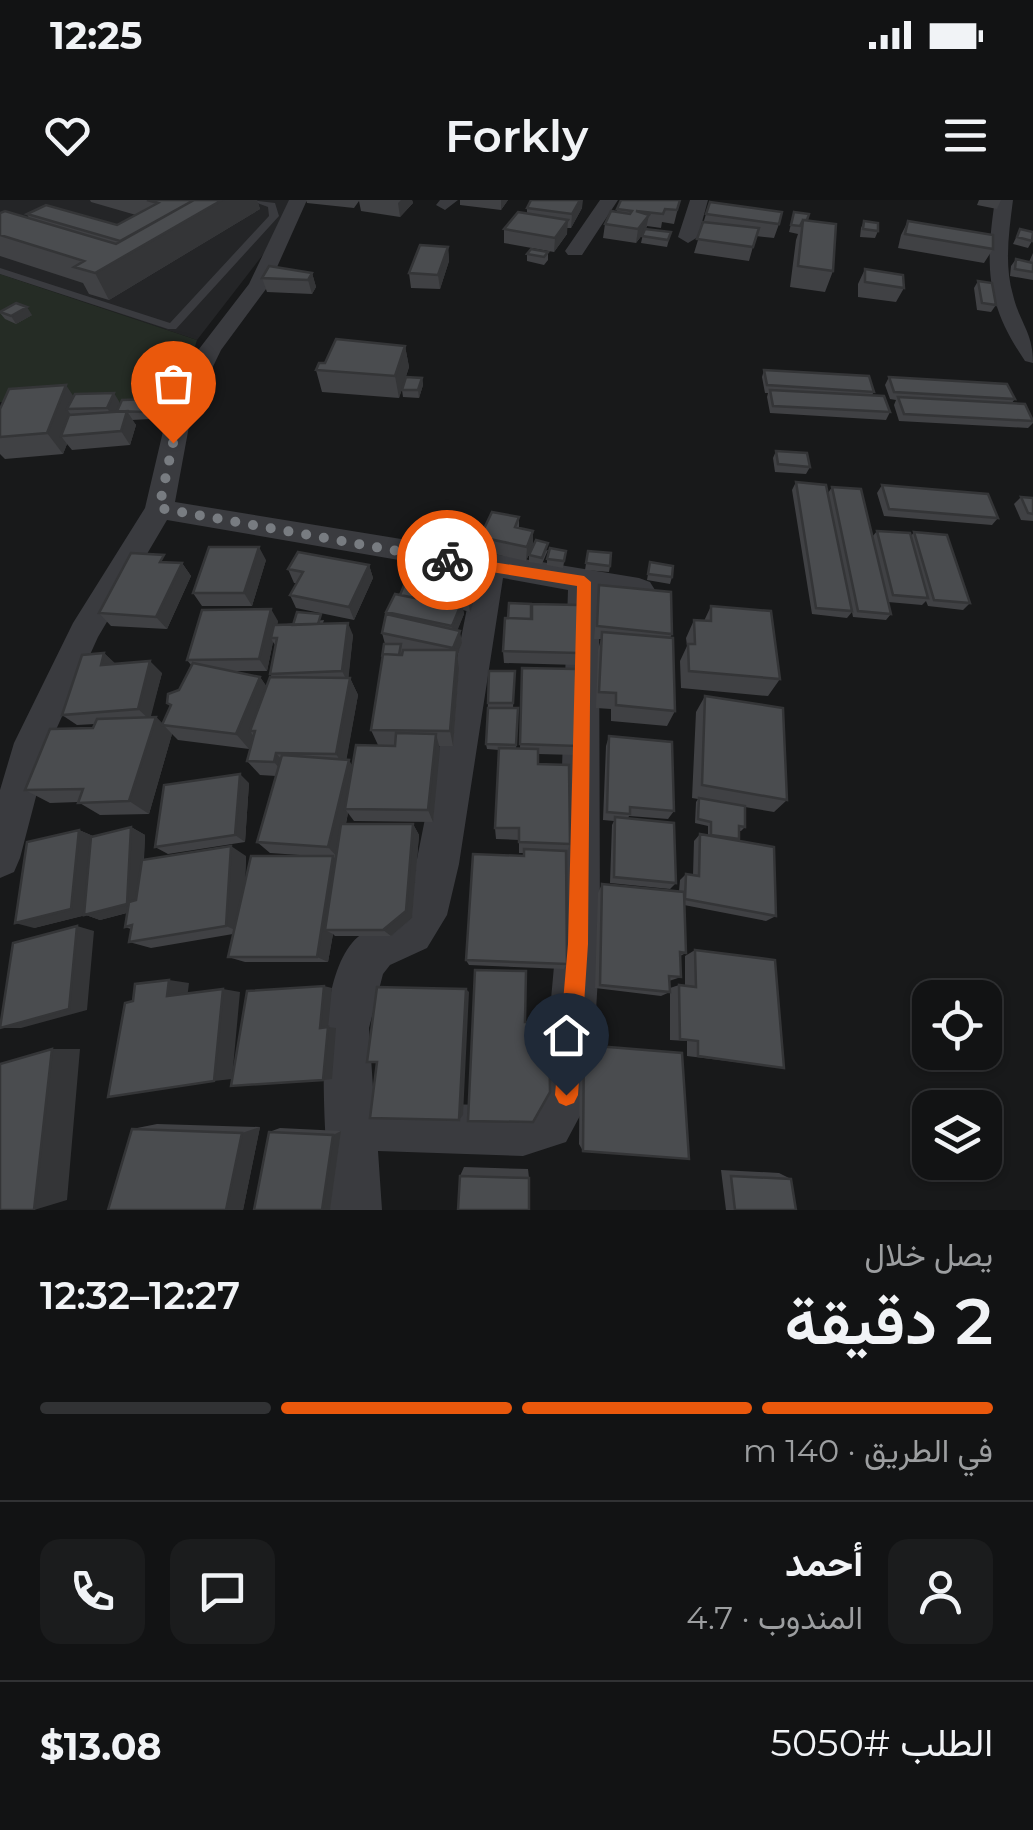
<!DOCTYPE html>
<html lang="ar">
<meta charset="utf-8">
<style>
:root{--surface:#121314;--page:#1b1c1d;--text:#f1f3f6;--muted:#9c9ea0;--line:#313234;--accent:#ea580c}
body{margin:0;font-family:Montserrat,Vazirmatn,sans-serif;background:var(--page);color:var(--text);direction:rtl;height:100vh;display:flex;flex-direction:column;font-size:38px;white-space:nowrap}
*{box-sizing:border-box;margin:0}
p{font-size:32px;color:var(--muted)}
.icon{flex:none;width:55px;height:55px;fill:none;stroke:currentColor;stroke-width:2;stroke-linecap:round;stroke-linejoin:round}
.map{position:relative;height:1010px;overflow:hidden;direction:ltr}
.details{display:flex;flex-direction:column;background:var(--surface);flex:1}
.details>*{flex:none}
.controls{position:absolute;left:912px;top:780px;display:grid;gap:20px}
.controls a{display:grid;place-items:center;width:90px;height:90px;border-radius:20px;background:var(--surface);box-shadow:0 2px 8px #0004,0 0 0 2px var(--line);font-size:50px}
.pin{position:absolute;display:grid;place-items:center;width:85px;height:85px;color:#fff;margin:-102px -42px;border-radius:50% 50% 50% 0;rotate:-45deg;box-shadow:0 0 10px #0007}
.pin .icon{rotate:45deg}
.courier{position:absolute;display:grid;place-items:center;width:100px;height:100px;margin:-50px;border:8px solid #ea580c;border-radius:50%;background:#fff;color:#222;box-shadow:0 2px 12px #0007}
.headline em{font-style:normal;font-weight:600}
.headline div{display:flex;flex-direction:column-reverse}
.headline{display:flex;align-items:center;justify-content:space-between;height:170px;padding:0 40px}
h1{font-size:65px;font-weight:600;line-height:75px}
.bar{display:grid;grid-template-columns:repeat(4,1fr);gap:15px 10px;align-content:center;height:120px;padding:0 40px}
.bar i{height:12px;border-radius:8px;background:var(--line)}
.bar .current{background:var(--accent)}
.bar p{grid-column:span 4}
.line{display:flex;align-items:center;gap:25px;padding:0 40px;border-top:2px solid var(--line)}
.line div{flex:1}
.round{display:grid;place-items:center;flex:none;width:105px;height:105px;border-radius:20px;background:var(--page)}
.status{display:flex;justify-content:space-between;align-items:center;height:70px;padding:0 50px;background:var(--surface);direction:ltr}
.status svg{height:28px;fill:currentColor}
header{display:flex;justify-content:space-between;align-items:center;height:130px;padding:0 40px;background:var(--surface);font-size:45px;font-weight:600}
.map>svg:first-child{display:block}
.built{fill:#242527}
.green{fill:#252c25}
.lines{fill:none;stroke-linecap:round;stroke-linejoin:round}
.service{fill:#3a3b3f;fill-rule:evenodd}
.minor{fill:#3a3b3f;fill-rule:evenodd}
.wall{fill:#404144;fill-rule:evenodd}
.shaded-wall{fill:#343537}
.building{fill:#4a4c4f;stroke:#343537;stroke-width:2.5}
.route{fill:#ea580c}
.done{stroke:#787c81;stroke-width:10;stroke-dasharray:0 18}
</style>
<div class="status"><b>12:25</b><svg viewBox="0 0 49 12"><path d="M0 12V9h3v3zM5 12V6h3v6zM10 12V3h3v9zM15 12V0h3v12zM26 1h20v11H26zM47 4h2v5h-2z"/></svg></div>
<header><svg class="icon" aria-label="menu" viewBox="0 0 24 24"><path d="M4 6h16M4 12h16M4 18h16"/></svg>Forkly<svg class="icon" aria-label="heart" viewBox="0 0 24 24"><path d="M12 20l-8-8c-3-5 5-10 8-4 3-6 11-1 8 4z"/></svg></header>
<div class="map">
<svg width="1033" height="1010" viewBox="0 0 1033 1010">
<rect width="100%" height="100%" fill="#18191a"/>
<!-- built -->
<path class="built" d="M0,0h290l6,12 -99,128 -197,-66z"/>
<!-- green -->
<path class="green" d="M0,74l197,66 -19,62h-178z"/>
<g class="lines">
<!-- service -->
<path class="service" d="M249,0l26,3 4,13 -103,113h-8l-168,-55v-6l170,55 99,-107 -1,-9z"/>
<!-- minor -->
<path class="minor" d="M289,0h18l-38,85 -48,65 -29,60 -17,92 464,76 11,4 5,8 -5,8 -11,4 -40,-7 1,349 -9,151 -25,47 -43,14 -145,-5 4,59h-52c-3,-66 -21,-215 22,-267 15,-18 40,-20 56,-39l66,-331 -307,-53 -69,117 -48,106 -30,115 -6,14 -14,6v-88l14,-47 59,-120 72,-115 23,-98 31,-61 50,-65zM503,378l65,12 -12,354 -13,144 -9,16 -11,2 -149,-4 -5,-74 14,-54 7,-9 37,-17 20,-33 12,-51z
M440,0h18l-13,10 -9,-5z
M600,0h18l-36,55h-14l-3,-4z
M690,0h18l-10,37 -10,6 -10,-6z
M995,0h18c-4,32 -9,64 0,95 7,29 20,37 20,68l-8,-2c-39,-57 -40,-94 -30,-161z"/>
</g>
<!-- wall -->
<path class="wall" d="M90,0h167l3,9 -151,91 -20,-6 -6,-11 -83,-27v-43l29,5 -2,-4 90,11 19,-10 -45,-13z
M306,0h106l1,3 -13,14 -39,-6 -2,-10 -5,7 -47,-5z
M460,0h48l-7,10 -41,-5z
M680,0l-6,24 -12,-2 -1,6 -14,-2 -1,3 25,3 -4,15 -26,-4 2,-9 -7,9 -33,-5 2,-14 12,-12v-3z
M979,0h22l-4,9 -20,-4z
M527,8h55l-11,20h-4v6l-13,18 -50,-9v-14l23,-16z
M794,12l13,8 26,51 -8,21 -35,-5 6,-47 2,-6 -9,-2z
M706,14l73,10 -5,14 -18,-2 -7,25 -55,-8z
M864,21l14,10 -3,7 -15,-1 1,-9z
M908,21l85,28 -9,14 -86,-15 3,-13z
M1020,29l12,12 -4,7 -15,-4z
M448,47l1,14 -9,28 -29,-1 -2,-15z
M548,52v8l-4,5 -17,-4v-7z
M1033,53v27l-23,-4 1,-10 5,-7 13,3z
M865,69l39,19 -8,14 -38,-5v-13z
M312,73l4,14 -4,7 -45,-2 -5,-14z
M978,81l18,24 -5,7 -14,-2 -3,-22z
M0,113l32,2 -16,9 -11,-5z
M405,146l4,21 -10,31 -77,-6 -6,-22 9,-7z
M764,170l110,22 -2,3 18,17 -4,8 -116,-7 -3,-16 1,-4h-3l-3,-16z
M889,177l126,22 -4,5 22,15v4l-5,5 -129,-7 -5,-16 2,-5 -6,-1 -5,-14z
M422,178l1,7 -4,13 -16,-1 -1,-7z
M74,196l46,8 31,-5 1,3 15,-3 4,7 -5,12h-13l-2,-2 -1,3 -18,1 4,5 -6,20 -58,5 -5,-6 -4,10 -58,5 -5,-5v-45z
M776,251l34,16 -4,7 -31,-2 -2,-14z
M796,282l32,11 4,-6 40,50 5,-6 34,5 3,-4 56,71 -7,7 -35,-4 -2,-5 -4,4 -34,-3 3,12 -5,6 -33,-3 -1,-5 -5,6 -35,-4 -20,-124z
M882,285l116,33 -6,7 -108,-9 -7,-23z
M1021,297l12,1v23l-12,-1 -7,-16z
M519,317v10l14,17 -7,17 -45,-10 -1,-14z
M548,350l-6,14 -13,-2v-7z
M566,351l-3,17 -16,-3v-6z
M588,351l22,15 -1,6 -24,-2z
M266,360l-14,46h-50l-9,-13z
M650,362l22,15 -2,7 -23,-4z
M170,363h12l9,13 -24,53 -56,-3 -12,-13z
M369,365l4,13 -19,42 -58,-12 -6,-13 7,-12h-3l-6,-14z
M424,382l54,8 -8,22 -7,-2 1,4 -7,16 5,13 -5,12 2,13 -6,78h-14l-6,76 -79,-1 -6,-8 -2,11h67l6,11 -7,83 -21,18h-56l-2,-2 -5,28h-83l-17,-5 5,-23 -82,14 -22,-6 2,-13 -6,-2 2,-14 -27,7 -14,-5 -52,13 45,-98 14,6 38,-9 14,8 -1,24 102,-3 -1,27 69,-27 -44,-3 -13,-11 19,-66 -16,-1 -13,-14 5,-18 -3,6 -71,-9 -6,-6 -23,80 -49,1 -22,-13 -28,1 -25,-13 68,-62 2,-4 -18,1 -15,-10 42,-62 11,11 47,9 -12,44h6l6,6 9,-16 -4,-4 12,-13 12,-25 -4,-5 91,-39 -1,4 47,-5 -1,3 30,12 -5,43h2l8,17 -12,65 7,6 42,-20 -17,-1 -7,-15 14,-86 -3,-11 5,-18 -1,-3 14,-17zM273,442l2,3 -5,29 2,3 -6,9 -6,-9 -27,-6h34z
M599,385l73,49 -2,4 5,73 -8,15 -56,-5v-12l-15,-1 2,-58 3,-11h-7z
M711,406l69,73 -12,17 -87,-8 -1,-27 7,-15 -1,-8 8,-18 10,1z
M503,451l76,2 -2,12 -73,-2z
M522,468l55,78 -2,9 -37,-1v10l32,80 -4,10 1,110 -3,5 -95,-4 -3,-5 58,-104v-3h-5v-13l-23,-1 -1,-11 4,-78 -12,-1 -1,-5 2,-41 27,-32 -2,37h5l-2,40h4z
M705,496l82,104 -13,12 -29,-5v20l-4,4h-2v8l37,77 -10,5 -82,-16 2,48 -6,3 1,21 -12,4 1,11 -9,4 -66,-8 3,-95 4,-9 77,7 1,-11 6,-6 7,1 1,-34 6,-7 8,1v-9l-13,-3 1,-21 2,-3 -6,-1 4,-86z
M609,536l65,75 -6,8 -39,-3 -1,2 48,65 -6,6 -60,-6 2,-58 2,-4 -11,-1 3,-74z
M249,583l-4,59 -77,12 -13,-7z
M695,750l89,118 -97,-12v-15l-17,-1v-52l9,-3 6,1v-30z
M580,845l102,8 -99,98 -4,-7z
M157,924l103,3 -17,83h-135l24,-81z
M280,928l61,3 -11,79h-76l15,-78z
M464,967l64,2 1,9 -69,-2z
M721,970l58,3 12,6 5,31h-70z"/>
<!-- shaded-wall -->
<path class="shaded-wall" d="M222,0h35l3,9 -151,91 -14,-27z
M401,0h11l1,3 -13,14 -2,-14z
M501,0h7l-7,10z
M580,0h3l-1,8 -11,20 1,-14z
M649,15l-3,14 -10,14 2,-14z
M568,20l-1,14 -13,18 1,-14z
M448,47l1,14 -9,28 -2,-14z
M312,73l4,14 -4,7 -4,-14z
M27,107l5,8 -16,9 -5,-8z
M405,146l4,21 -10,31 -4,-22z
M422,178l1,7 -4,13 -1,-8z
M66,185l14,21 -13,3 8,12 -14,15 6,8 -4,10 -16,-21z
M114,193l9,15 -7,14 -9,-14z
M151,199l4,8 -6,4 2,4 -1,4 -5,-7z
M167,199l4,7 -5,12 -4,-7z
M127,211l9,14 -6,20 -9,-14z
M533,331v13l-7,17 1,-14z
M259,347l7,13 -14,46 -8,-13z
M182,363l9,13 -24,53 -11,-12z
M369,365l4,13 -19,42 -5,-13z
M477,377l1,13 -8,22 -2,-13z
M462,402l2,12 -10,25 -2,-13z
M271,409l7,12 -4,17h-3l2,4 -6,29 -8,-12z
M348,423l5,12 -5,48 -6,-12z
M460,431l2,12 -5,12 2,13 -6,78 -3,-15 5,-71 -2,-12z
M104,453l13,12h-16z
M150,461l12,12 -12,47 -12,-11z
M260,477l12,17 -22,37 4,6 -5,12 -13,-15z
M350,478l8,17 -13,73 -9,-14z
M156,517l16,17 -23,80 -20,-13z
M436,534l4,15 -7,73 -5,-12z
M276,553l12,14 -2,9 -12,-14z
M349,560l8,14 -12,35 3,4 -10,45 -10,-11z
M240,574l9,9 -4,59 -10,-7z
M413,624l6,11 -7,83 -21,18 -8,-6z
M131,627l14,8 -4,74 -41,11 -14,-5 -52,13 -19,-5 64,-93 16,7z
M231,646l15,10 -4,77 -16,-7z
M333,656l10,10 -18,64 8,4 -5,28 -11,-5z
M77,726l17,5 -7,79 -66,18h-21z
M169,780l20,3 -2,16 -20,-3z
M324,786l8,2 -4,40h-8z
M223,789l17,3 -8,87 -18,2z
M466,789l3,3 -6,123 -4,5z
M328,827l8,1 -4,51 -9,1z
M52,849h28l-13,151 -33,10z
M260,927l-17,83h-17l16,-77z
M341,931l-11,79h-8l11,-75z"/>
<!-- building -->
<path class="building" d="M147,0h47l-74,41 -93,-27 19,-9 71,20 41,-22z
M194,0h28l-127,73 -21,-6 10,-6 -84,-26v-22l5,-2 111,33z
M531,0h49l-8,14 -45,-6z
M621,0h59l-3,10 -12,-1 -2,5 -27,-3 13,4 -11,14 -33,-5 6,-13 19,3 2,-3 -15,-2z
M710,2l72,10 -3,12 -73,-10z
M518,12l50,8 -13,18 -51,-9z
M794,12l15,2 -2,6h-4l-3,6 -9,-1z
M803,20l33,4 -3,47 -35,-5z
M864,21l14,2v8l-15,-2z
M908,21l85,14v14l-88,-15z
M703,22l56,6 -6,19 -56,-8z
M645,29l26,3 -3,8 -26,-4z
M1020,29l13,3 -1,9 -15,-4z
M420,45l28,2 -10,28 -29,-2z
M531,49l17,3 -4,5 -17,-3z
M1016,59l17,4v9l-18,-3z
M269,66l43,7 -4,7 -46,-2z
M865,69l38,6 1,13 -39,-6z
M978,81l14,2 4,22 -14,-2z
M16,103l11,4 -16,9 -11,-4z
M336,139l69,7 -10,30 -79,-6 3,-7h6z
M764,170l105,6 5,16 -107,-7z
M406,177l16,1 -4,12h-16z
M889,177l118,7 8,15 -121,-7z
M66,185l-19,48 -47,4v-28l9,-20z
M770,190l114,6 6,16 -117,-6z
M114,193l-7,15 -40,1 8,-15z
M898,197l127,7 8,17 -129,-7z
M151,199l-6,13 -28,-1 5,-11z
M154,199h13l-5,12h-13z
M127,211l-6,20 -60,5 8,-21z
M776,251l31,2 3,14 -32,-3z
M796,282l30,3 26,126 -36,-3z
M882,285l106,9 10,24 -109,-9z
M832,287l29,2 30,125 -33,-3z
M1021,297l12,1v16l-5,-1z
M492,312l27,5 -4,10 18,4 -6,16 -47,-10z
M877,331l33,2 18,65 -35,-3z
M914,332l33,3 23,68 -36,-3z
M536,340l12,3 -6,15 -13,-3z
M209,347h50l-15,46h-51z
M550,348l16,3 -2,10 -17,-2z
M588,351l23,2 -1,13 -24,-3z
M298,352l71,13 -20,42 -59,-12 13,-23 -15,-3z
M131,353l33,2 -4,7 22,1 -26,54 -57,-4z
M650,362l23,4 -1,11 -24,-3z
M432,368l45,9 -9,22 -46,-10z
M407,378l17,4 -9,16 -15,-3z
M599,385l72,7 1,42 -75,-8z
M418,392l44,10 -10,24 -66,-14 9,-18 20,4z
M509,403l22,1v15l-23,-1z
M532,404l46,1 1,48 -76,-2 2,-33 27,1z
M711,406l60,5 9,68 -91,-8 -1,-27h7l-1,-24 17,1z
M271,409l-12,50 -72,1 15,-50z
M297,412l24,2 -3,10 -25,1z
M386,414l74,17 -7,17 -71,-15z
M348,423l-6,48 -72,3 7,-36h-6l3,-13z
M602,432l71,6 2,73 -59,-6v-12l-17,-1z
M384,444h17l-2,11 -16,-1 -1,3z
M403,450h54l-7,81 -79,-1 12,-76 19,1z
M104,453l-3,12 49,-4 -12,48 -76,6 20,-60z
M193,463l67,14 -24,57 -74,-9 9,-20 -4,-2 1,-9 11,-4z
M522,468l54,1 1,77 -57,-2z
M489,471h26l-2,32h-25z
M270,477l80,1 -14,76 -60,-1 -2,9 -27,-1 8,-30h-5z
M705,496l78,12 4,92 -85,-15z
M488,508h30l-2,37 -30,-1z
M156,517l-27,84 -51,2 5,-14 -58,1 25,-61 43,-1 4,-9z
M396,533l40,1 -8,76 -83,-1 11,-64 39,1z
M609,536l63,6 2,69 -44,-4v7l-23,-2z
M499,548l39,1v15l31,1 1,79 -51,-2v-14h-24z
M282,555l67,5 -21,87 -71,-5z
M240,574l-5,61 -80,12 9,-62z
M699,598l46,8v21l-6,-1v13l-28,-4v-13l-13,-3z
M615,617l59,6 2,60 -62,-6z
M341,624h72l-7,87 -23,19h-58z
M131,627l-4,77 -43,11 7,-78z
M79,630l-8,79 -56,14 12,-81z
M700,634l74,13 2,69 -91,-17 1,-25 13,2z
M231,646l-5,80 -97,16 3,-17 -7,2 4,-25 7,-2 6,-40z
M524,649l42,2 1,113 -101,-4 7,-106 51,2z
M251,656h82l-16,101h-89z
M602,684l82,8 2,61 -6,-1 1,25 -12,-1 1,16 -70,-7z
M77,726l-8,83 -69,19 13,-85z
M695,750l80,10 9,108 -86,-12v-15l-18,-2 -1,-54 17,2z
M475,770l51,1 -1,51h24l1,70 -17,30 -65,-1z
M169,780l-2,16 56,-7 -9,92 -106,16 17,-94 8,-2 2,-17z
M324,786l-4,42 8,-1 -5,53 -92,6 16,-95z
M377,787l89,2 -7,131 -89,-2 7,-56h-10z
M584,845l98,8 7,106 -106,-8z
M52,849l-18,161h-34v-146z
M132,929l110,4 -16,77h-118z
M269,932l64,3 -11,75h-68z
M460,976l69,2v32h-71z
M731,976l60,3 5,31h-61z"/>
<!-- route -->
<path class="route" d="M447,355l137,21 7,6 -3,362 -10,151 -4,8 -8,3 -7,-3 -4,-8 13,-151 9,-358 -135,-22 -2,-4z"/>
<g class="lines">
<!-- done -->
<path class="done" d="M173,243l-14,65 288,52"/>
</g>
</svg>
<div class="controls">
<a><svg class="icon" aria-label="locate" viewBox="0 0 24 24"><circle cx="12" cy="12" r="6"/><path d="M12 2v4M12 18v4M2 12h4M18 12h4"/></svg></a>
<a><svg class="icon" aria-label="layers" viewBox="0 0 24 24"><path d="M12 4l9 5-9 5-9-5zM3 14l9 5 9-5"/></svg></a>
</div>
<div class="pin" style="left:173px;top:243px;background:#ea580c"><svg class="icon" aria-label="bag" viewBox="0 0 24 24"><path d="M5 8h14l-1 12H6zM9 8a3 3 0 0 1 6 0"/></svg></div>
<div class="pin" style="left:566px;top:895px;background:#1f2937"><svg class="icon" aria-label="home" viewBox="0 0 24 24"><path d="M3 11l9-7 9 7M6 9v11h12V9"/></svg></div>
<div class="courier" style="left:447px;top:360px"><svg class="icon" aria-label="bike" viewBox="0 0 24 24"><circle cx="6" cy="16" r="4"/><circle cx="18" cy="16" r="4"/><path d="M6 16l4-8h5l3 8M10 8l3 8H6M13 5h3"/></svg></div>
</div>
<section class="details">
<div class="headline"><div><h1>2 دقيقة</h1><p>يصل خلال</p></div><em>12:27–12:32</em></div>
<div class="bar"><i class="current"></i><i class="current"></i><i class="current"></i><i></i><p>في الطريق · 140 m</p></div>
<div class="line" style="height:180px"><a class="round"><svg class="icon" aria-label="person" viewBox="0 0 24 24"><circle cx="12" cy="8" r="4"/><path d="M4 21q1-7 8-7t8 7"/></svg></a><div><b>أحمد</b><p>المندوب · 4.7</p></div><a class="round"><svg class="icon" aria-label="chat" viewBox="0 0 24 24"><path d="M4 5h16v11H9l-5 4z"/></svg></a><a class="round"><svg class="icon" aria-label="phone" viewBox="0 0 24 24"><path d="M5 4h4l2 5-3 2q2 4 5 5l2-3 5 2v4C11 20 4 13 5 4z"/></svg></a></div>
<div class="line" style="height:130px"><div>الطلب #5050</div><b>$13.08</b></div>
</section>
